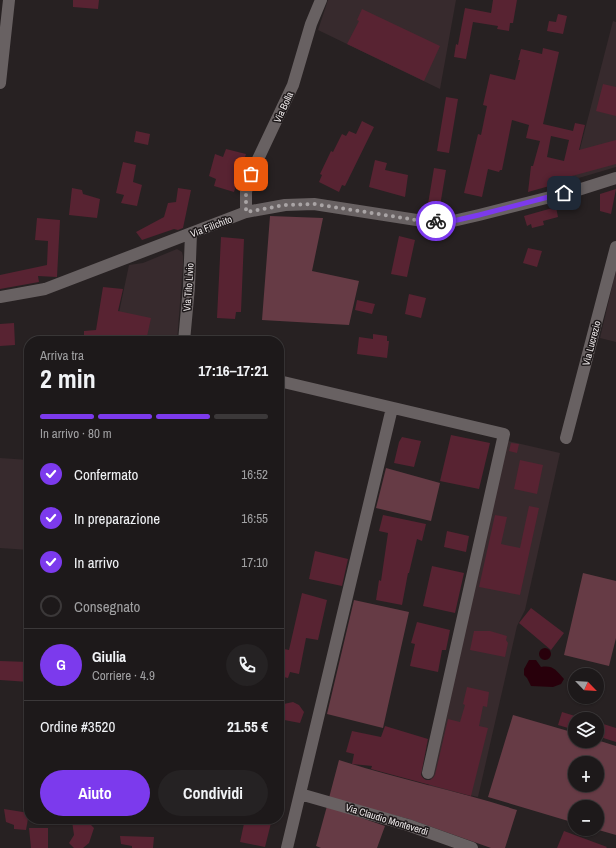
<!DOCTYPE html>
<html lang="it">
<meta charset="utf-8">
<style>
:root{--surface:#1d191a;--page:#252223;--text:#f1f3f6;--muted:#a0a0a2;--line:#3b3839;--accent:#7c3aed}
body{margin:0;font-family:"Archivo Narrow",sans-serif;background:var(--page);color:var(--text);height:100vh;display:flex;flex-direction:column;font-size:15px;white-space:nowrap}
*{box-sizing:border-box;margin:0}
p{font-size:13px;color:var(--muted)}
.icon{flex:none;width:22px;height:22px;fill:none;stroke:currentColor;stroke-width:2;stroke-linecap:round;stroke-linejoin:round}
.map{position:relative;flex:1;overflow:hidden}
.details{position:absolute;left:24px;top:336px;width:260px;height:488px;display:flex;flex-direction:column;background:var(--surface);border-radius:16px;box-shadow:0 1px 3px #0004,0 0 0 1px var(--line)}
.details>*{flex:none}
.needle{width:26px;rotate:115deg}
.buttons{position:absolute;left:568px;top:668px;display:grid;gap:8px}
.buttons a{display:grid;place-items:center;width:36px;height:36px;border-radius:50%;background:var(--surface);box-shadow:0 1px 3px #0004,0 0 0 1px var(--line);font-size:20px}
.pin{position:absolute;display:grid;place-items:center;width:34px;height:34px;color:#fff;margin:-17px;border-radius:8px;box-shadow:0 2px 6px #0006}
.courier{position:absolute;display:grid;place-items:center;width:40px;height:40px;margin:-20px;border:3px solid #7c3aed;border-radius:50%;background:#fff;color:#222;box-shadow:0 1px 5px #0007}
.head em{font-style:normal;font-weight:700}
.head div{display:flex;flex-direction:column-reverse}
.head{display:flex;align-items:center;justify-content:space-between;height:68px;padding:0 16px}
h1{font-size:26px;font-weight:700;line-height:30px}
.bar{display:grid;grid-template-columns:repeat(4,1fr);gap:6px 4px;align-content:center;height:48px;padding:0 16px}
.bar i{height:5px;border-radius:3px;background:var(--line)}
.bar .active{background:var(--accent)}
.bar p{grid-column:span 4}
.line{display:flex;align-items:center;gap:10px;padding:0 16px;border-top:1px solid var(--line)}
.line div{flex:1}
.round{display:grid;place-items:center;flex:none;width:42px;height:42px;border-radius:21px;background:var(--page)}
ol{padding:0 16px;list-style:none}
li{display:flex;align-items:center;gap:12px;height:44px}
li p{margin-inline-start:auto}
li .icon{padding:4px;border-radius:50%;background:var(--accent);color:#fff;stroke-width:4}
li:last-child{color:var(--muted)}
li i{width:22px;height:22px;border:2px solid var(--line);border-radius:50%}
.action{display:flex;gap:8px;margin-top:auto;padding:8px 16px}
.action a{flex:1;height:46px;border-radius:24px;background:var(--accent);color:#fff;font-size:16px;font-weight:700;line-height:46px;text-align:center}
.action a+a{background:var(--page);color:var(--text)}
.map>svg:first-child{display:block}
.built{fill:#372a2d}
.green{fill:#663b45;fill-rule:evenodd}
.water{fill:#28000b}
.building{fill:#582332;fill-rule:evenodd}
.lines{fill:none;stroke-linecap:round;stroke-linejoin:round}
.minor{stroke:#686162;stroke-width:12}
.done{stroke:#a9a4a5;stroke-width:4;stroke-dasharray:0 7.2}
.route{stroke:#7c3aed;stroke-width:5}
.labels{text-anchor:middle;stroke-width:3;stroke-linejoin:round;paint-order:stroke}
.street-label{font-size:10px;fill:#efeaeb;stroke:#1d1819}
</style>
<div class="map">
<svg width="616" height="848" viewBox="0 0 616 848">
<rect width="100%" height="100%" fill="#272122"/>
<!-- built -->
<path class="built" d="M328,0h128l-16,89 -122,-59z
M613,21l3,1v145l-44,13z
M177,249l5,3 1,4v9l-6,76h-64l16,-76 14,-2z
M616,270v72l-16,-4z
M508,441l52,12 -35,157 -8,16 -39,171 -49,-11z
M0,458l29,2v90l-29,-2z"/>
<!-- green -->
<path class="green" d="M270,216l53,2 -11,53 47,10 -10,44 -87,-5z
M279,386l5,1 -5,31z
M386,468l54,15 -9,38 -55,-13z
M583,573l33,8v57l-7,28 -45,-11z
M354,600l55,12 -26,116 -56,-14z
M513,715l62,18v8h22v-1l19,6v89l-21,-6h2v-22h-22v16l-87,-26zM575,763h22v22h-22z
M339,760c59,19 119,31 178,50l-12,38h-14l-82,-29 -80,-21z
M327,806l58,20 -8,22h-56l-5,-2z"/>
<!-- water -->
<path class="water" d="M539 654a6 6 0 1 1 12 0a6 6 0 1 1-12 0Z
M529,660h7l5,7c12,-2 15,3 23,12l-3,5 -8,3 -22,-1 -4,-8 -3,-3v-6z"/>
<!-- building -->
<path class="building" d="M73,0h26l-1,9 -25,-2z
M493,0h24l-4,23h-3l-1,8 -12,-2 1,-3 -25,-4 -7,37 -12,-2 2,-13 2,1 7,-37 26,5z
M362,9l78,37 -16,35 -77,-37 12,-23 -2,-1z
M558,14l9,2 -4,18 -16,-3 2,-10 7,1z
M543,48l16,4 -16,72 30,7 2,-8 10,2 -6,25 37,-10v24l-44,12 -1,4 -43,12 3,-26h2l7,-25 -14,-3 3,-13 -17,-5 -10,50h-2l-1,2 -11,-3 -6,28 -18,-4 14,-59 3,1 6,-29 -4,-1 7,-31 25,6 5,-20h-2l3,-11 21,5zM551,136l18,4 -5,21 -17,-4z
M603,84l13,3v29l-20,-5z
M446,97l12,2 -9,54 -12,-2z
M362,121l12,6 -29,59 -3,-1 -3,7 -20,-10 3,-7 -2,-1 11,-23 2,1 9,-18 4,2 3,-5 7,3z
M136,131l14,3 -2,11 -14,-3z
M226,149l20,5 -12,38 -20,-6 2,-7 -7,-3 6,-22 8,3z
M375,160l12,3 -2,7 23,5 -3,22 -36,-10z
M123,162l13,3 -3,17 9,3 -5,21 -16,-3 3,-8 -8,-2z
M434,168l12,2 -6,36 -12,-2z
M72,188l10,2 1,4 17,5 -3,19 -28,-3z
M178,188l13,2 -8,38 -5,2 -4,-1 -32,11 -6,-8 28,-15 4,-14 8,-1z
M616,189l-5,25 -11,-3v-17z
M556,207l2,10 -15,4 1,4 -12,3 -1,-4 -4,2 -3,-10z
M37,218l23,2 -3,57 -19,-1 1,6 -39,7v-14l47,-10 1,-24 -13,-1z
M399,236l16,4 -8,37 -16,-3z
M221,237l23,2 -3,73h-5l-1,7 -18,-1z
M528,248l14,3 -5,16 -14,-4z
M103,287l20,2 -5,22 33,7 -5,23h-62v-10l12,-1z
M409,294l17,4 -5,20 -16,-4z
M357,300l18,4 -3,10 -17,-4z
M14,323l1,22 -15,1v-22z
M373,334l14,2v5h2l-2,17 -30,-4 2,-17 14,2z
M451,435l39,8 -11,46 -39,-8z
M402,437l19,4 -7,26 -20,-4 5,-21z
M511,443l8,1 -2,9 -8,-2z
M520,460l23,5 -6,29 -23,-5z
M529,506l10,2 -19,87 -41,-8 16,-72 12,2 -6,27 19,4z
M383,515l43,9 -4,17 -5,-2 -8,34h-1l-6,32 -26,-5 3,-20 2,1 7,-48 -9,-2z
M447,531l22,5 -3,16 -22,-5z
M315,551l33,8 -6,27 -33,-7z
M432,566l32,7 -9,40 -32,-7z
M302,593l25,7 -9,40 -12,-2 -7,36 -9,-2 -2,6 -9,-2v-3l5,-24 5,1z
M531,608l33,25 -13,17 -32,-27z
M417,622l33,8 -4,20h-4l-4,22 -28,-6 5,-22 -4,-1z
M474,631h16l17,5 -1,4 2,3 -3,14 -35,-7z
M0,661l29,1v20l-29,-2z
M467,687l22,5 -2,15 -4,-1 -4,20 9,2 -17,68 -100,-27 1,-3 -20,-2 2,-10 -8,-2 6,-21 29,6 4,-11 43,13 -7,36 2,3 3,2h4l3,-2 2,-3 13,-56 12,3 5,-17 -2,-1z
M293,702l6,3 5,7 -4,11 -21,-4v-14z
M562,712l13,4v14l-17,-5z
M597,722l19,6v14l-19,-6z
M4,809l25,4 -3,17 -12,-1v-4l-8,-3z
M245,819h27l-7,28 -25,-5z
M72,821l19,4 3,3 -5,15 -6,5h-9l-5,-5 5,-8z
M29,828h19v20h-17z
M564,831l43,16 -1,1h-49z
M120,836l34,1 -1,11h-21v-2l-11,-2z"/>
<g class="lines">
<!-- minor -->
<path class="minor" d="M0,83l9,-83
M246,212v-20l5,-18 42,-89 18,-61 10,-24
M0,297l45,-8 201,-77 39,-7 29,-1 109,17h30l26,-6 99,-25 38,-12
M184,341l5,-54 2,-54
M279,381l225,53 -76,339
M566,438l50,-191
M300,794l108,31 64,23
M287,848l105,-440"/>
</g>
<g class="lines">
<!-- done -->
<path class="done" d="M251,174l-5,18v20l39,-7 29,-1 109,17h13"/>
<!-- route -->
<path class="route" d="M436,221h17l26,-6 85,-22"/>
</g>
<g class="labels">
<!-- street labels -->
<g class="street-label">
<text transform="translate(283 107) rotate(-65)" y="4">Via Bolla</text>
<text transform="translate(211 226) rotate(-21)" y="4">Via Filichito</text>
<text transform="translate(188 287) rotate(-86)" y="4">Via Tito Livio</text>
<text transform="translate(591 343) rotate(-75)" y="4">Via Lucrezio</text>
<text transform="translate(387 819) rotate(17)" y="4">Via Claudio Monteverdi</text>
</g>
</g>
</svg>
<div class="buttons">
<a><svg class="needle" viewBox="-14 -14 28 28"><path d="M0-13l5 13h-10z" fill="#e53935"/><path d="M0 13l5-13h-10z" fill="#a0a0a2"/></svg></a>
<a><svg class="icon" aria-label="layers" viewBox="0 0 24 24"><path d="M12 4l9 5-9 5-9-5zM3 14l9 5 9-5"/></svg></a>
<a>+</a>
<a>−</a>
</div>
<div class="pin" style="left:251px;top:174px;background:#ea580c"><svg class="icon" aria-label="bag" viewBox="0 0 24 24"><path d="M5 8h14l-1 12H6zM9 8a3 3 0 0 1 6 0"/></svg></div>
<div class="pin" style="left:564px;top:193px;background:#1f2937"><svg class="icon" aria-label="home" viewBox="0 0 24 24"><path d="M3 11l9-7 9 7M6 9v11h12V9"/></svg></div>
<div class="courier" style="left:436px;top:221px"><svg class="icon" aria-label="bike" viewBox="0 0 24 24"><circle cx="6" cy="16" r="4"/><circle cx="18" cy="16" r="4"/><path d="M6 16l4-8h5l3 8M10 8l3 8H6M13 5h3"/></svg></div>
<section class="details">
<div class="head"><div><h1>2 min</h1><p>Arriva tra</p></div><em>17:16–17:21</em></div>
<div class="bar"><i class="active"></i><i class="active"></i><i class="active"></i><i></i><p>In arrivo · 80 m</p></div>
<ol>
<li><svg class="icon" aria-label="check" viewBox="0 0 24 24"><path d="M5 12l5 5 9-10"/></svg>Confermato<p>16:52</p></li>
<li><svg class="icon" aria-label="check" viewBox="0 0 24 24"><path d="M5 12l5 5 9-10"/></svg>In preparazione<p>16:55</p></li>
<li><svg class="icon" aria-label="check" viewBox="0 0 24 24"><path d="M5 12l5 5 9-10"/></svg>In arrivo<p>17:10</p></li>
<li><i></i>Consegnato</li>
</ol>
<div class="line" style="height:72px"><b class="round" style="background:var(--accent);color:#fff">G</b><div><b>Giulia</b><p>Corriere · 4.9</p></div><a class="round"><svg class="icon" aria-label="phone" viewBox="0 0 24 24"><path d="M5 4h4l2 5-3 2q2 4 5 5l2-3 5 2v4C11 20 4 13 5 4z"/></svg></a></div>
<div class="line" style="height:52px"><div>Ordine #3520</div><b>21.55 €</b></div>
<div class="action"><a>Aiuto</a><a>Condividi</a></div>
</section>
</div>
